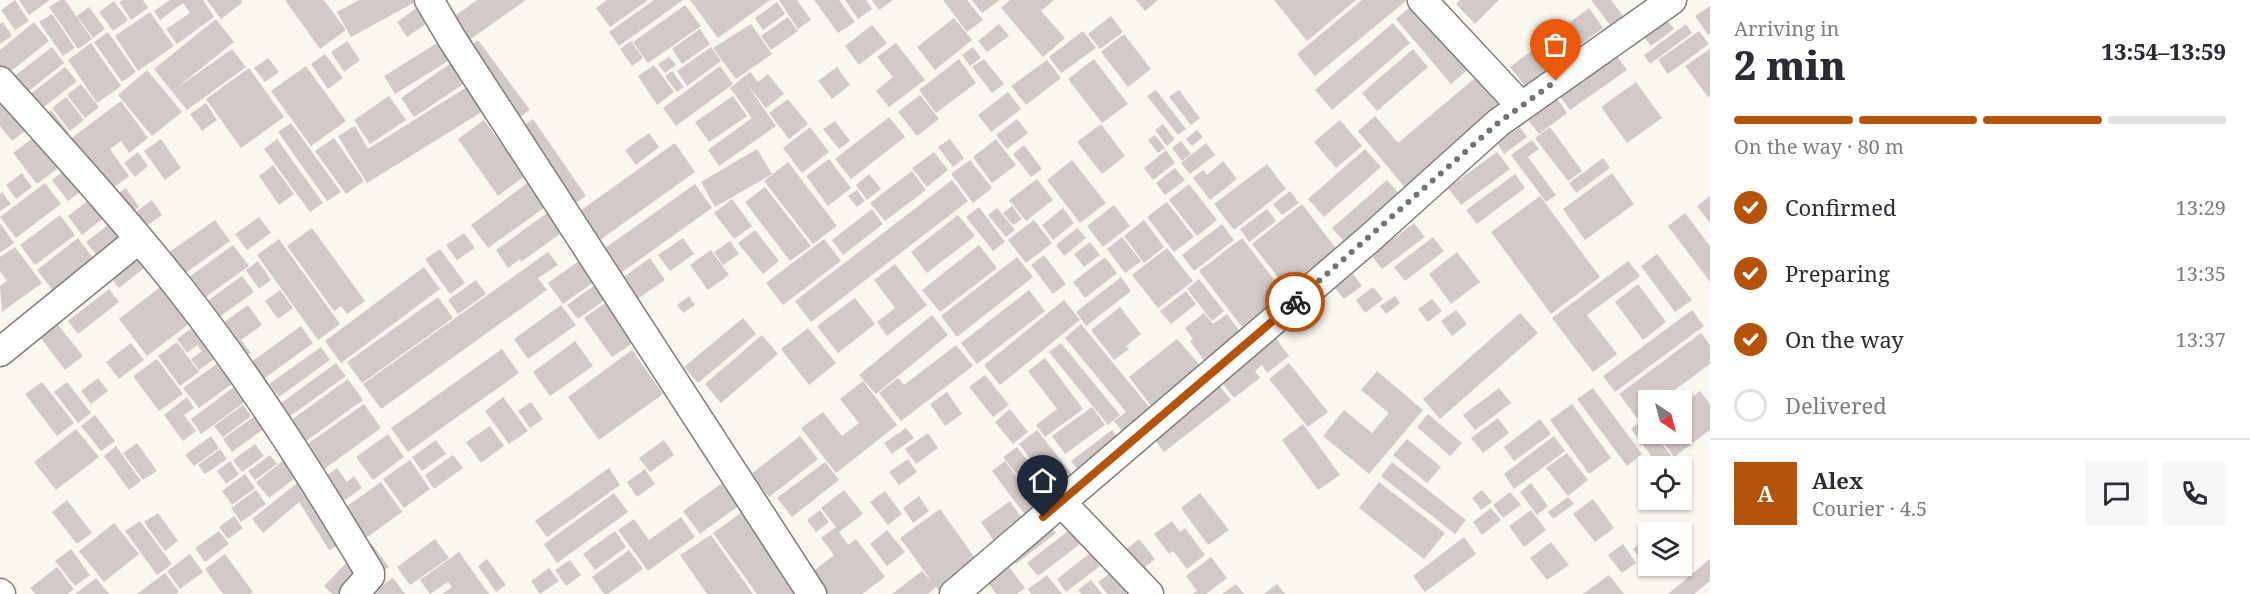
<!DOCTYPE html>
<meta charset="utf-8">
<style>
:root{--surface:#fff;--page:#f7f7f7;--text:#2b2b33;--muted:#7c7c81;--line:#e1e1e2;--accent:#b45309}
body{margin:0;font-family:"Noto Serif",serif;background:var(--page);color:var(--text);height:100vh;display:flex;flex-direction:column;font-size:22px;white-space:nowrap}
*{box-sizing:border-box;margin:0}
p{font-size:20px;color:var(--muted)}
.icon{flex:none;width:33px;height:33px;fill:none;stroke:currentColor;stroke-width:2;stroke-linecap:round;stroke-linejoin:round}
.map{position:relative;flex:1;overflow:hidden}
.drawer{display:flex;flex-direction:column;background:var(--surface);width:540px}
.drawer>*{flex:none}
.needle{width:39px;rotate:144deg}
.controls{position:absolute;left:1638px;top:390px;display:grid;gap:12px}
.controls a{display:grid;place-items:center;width:54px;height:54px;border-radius:0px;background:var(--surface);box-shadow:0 2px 4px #0004;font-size:30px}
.pin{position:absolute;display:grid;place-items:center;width:51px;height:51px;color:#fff;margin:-62px -26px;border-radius:50% 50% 50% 0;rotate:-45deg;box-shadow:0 0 6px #0007}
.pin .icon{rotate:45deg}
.courier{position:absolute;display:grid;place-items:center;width:60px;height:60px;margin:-30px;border:4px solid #b45309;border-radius:50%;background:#fff;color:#222;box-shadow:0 2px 8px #0007}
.summary em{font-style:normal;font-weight:800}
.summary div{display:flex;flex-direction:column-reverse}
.summary{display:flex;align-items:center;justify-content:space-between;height:102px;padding:0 24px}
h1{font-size:39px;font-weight:800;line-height:45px}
.bar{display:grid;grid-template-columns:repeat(4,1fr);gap:9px 6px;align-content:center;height:72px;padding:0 24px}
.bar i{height:8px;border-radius:4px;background:var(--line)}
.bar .selected{background:var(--accent)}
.bar p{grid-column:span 4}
.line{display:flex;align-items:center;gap:15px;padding:0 24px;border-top:2px solid var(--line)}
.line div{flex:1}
.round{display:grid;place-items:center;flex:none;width:63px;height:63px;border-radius:0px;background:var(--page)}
ol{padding:0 24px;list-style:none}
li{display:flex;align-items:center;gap:18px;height:66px}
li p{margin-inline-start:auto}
li .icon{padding:6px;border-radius:50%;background:var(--accent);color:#fff;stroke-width:4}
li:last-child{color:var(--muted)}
li i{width:33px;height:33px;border:3px solid var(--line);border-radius:50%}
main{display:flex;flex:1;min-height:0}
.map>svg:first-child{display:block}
.building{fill:#d3cac8}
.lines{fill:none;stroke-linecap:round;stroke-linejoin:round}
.minor-casing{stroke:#827d77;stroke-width:31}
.minor{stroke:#fff;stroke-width:28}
.done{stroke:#75726f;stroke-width:6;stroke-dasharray:0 10.8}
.route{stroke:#b45309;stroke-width:8}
</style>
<main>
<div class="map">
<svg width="1710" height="594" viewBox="0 0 1710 594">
<rect width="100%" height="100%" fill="#fcf6f0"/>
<!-- building -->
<path class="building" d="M15,0l14,21 -14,9 -14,-20z
M19,0h31l-21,15z
M60,0h5l27,39 -14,10 -29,-42z
M123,0h20l5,8 -17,12 -12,-18z
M170,0h33l11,17 -37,27 -11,-15 24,-16 -7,-10 -23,17 -6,-9z
M207,0h34l1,3 -21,16z
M285,0h39l22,30 -26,19z
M359,0h60l-68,37 -14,-25z
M477,0h49l-65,46 -16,-23z
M607,0h41l-38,27 -14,-19z
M654,0h29l-64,46 -10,-14z
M690,0h80l-52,38z
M779,0h18l14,20 -13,9z
M814,0h25l16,22 -17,11z
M845,0h21l6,9 -14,10z
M872,0h21l-14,10z
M943,0h24l16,20 -16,12z
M972,0h28l-18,13z
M1010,0h44l-13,11 24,27 -22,19 -42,-49z
M1136,0h22l-13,11z
M1274,0h82l-49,41z
M1362,0h45l-92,76 -18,-22z
M1460,0h39l-24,24 -19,-20z
M1591,0h20l12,16 -13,9z
M114,1l14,19 -15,11 -14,-19z
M777,2l8,12 -22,16 -8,-12z
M1416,2l55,65 -20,17 -55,-65z
M422,4l11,15 -26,18 -10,-15z
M685,5l16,21 -53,37 -15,-21z
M1710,6v28l-2,1 -13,-19z
M89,7l16,22 -12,9 -16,-22z
M1589,8l14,20 -78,58 -15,-19z
M150,12l24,34 -36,25 -23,-35z
M52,14l23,34 -12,8 -24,-34z
M1111,16l12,16 -23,17 -12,-15z
M1663,16l11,13 -23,17 -10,-13z
M788,17l10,14 -27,19 -10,-14z
M954,18l18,22 -37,30 -18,-23z
M216,19l18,23 -60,48 58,-41 14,18 -59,43 -33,-41z
M3,22l9,14 -12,8v-20z
M34,22l15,19 -43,34 -6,-7v-18z
M1393,23l17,20 -78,67 -17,-20z
M751,24l21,30 -36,25 -23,-31z
M999,24l10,12 -22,16 -9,-11z
M1686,24l6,9 -42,31 -6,-9z
M872,25l15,18 -28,22 -14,-19z
M700,29l10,15 -28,20 -10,-15z
M1083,31l13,17 -35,25 -12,-16z
M1699,31l10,13 -41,30 -10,-14z
M108,32l28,40 -14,10 -28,-40z
M1124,34l27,35 -23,18 -27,-35z
M442,40l11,18 -58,36 -11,-18z
M478,40l52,70 -14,10 -51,-70z
M347,41l13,19 -16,12 -13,-20z
M631,41l12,17 -11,8 -12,-17z
M91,43l30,43 -24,17 -29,-43z
M896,43l29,37 -36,27 -13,-16 17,-14 -16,-20z
M52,47l12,16 -43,34 -13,-16z
M711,47l10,14 -34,25 -10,-15z
M973,47l8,11 -11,8 -8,-11z
M1413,49l15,18 -51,44 -15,-18z
M1710,49v47l-2,1 -23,-31z
M1614,52l13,18 -57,40 -13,-18z
M325,54l18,24 -15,11 -17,-25z
M669,57l7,8 -11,8 -7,-9z
M268,58l11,14 -14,10 -11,-14z
M959,59l17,24 -40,30 -17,-23z
M984,59l20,25 -12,9 -20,-26z
M1094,59l34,45 -26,19 -34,-44z
M1047,60l14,18 -35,27 -15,-19z
M451,63l14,20 -51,34 -13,-19z
M654,65l20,27 -17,13 -19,-29z
M306,66l40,55 -35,25 -40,-55z
M720,66l13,18 -57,42 -13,-18z
M65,67l12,14 -42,33 -11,-15z
M837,67l13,18 -18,14 -14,-18z
M249,68l35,49 -43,31 -35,-49z
M147,70l35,42 -30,24 -34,-41z
M672,71l12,16 -7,5 -12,-16z
M750,72l8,10 10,-8 16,20 -18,14 -20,-25 30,43 -57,40 -11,-16 44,-32 -22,-30z
M1475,78l27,31 -95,81 -49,-59 17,-15 23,27z
M1636,82l26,36 -35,25 -26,-36z
M81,84l18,23 -14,11 -18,-23z
M470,85l15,25 -118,73 -29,-47 17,-10 13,23z
M1156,90l30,39 -8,6 -31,-39z
M1179,90l21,28 -9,7 -22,-28z
M1008,92l13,17 -30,23 -13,-17z
M1554,94l13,19 -28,21 -14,-18z
M12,95l22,29 -22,17 -12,-15v-22z
M920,95l19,24 -22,17 -19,-24z
M389,96l17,24 -36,24 -16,-24z
M733,96l14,20 -38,26 -14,-20z
M66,97l18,23 -14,11 -18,-23z
M788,99l20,25 -19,15 -20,-26z
M121,101l27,37 -19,15 -8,-12 -11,8 19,27 -21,16 -39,-52z
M206,103l11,17 -15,11 -12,-17z
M51,110l18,23 -11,9 -18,-23z
M889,117l16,20 -54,42 -16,-20z
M533,119l53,77 -18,12 -52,-77z
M1017,119l11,14 -21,16 -11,-14z
M484,120l41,56 -27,20 -40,-57z
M1340,120l22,26 -26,22 -22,-26z
M835,121l15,20 -11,8 -16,-20z
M291,123l50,69 -14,9 -49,-69z
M1101,124l24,32 -23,18 -25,-32z
M1163,124l12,15 -8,7 -12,-16z
M810,127l19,25 -27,21 -19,-25z
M1520,127l7,10 -23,17 -7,-11z
M1550,127l32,44 -14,10 -33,-43z
M1197,130l6,7 -11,9 -6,-7z
M42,131l24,31 -29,22 -24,-31z
M649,133l10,14 -23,18 -11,-15z
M1155,135l10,13 -7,5 -10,-13z
M334,138l30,43 -18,13 -31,-43z
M161,139l20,29 -16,12 -21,-29z
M277,139l46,64 -13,9 -46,-63z
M950,139l14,19 -11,9 -15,-20z
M996,139l20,26 -24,18 -19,-26z
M1532,140l7,9 -11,8 28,38 -10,7 -35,-47z
M1181,141l10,13 -9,7 -10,-13z
M675,143l20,29 -102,73 -20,-29z
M1206,143l9,12 -25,19 -9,-11z
M1024,145l18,24 -11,8 -18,-23z
M757,149l15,25 -57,33 -14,-25z
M1365,149l16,18 -57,50 -16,-18z
M1166,150l9,13 -22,17 -9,-12z
M138,152l10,14 -13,11 -11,-14z
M934,152l14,18 -21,17 -15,-19z
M1497,152l13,17 -49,36 -13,-17z
M1603,158l7,10 -34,25 -7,-10z
M829,159l22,29 -23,18 -22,-30z
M970,160l22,28 -19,15 -22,-29z
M1072,160l34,43 -26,20 -33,-43z
M1223,161l14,18 -27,21 -17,-22 10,-8 4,5z
M788,162l49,64 -24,18 -49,-63z
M1267,164l19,25 -52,41 -20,-26z
M72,165l16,21 -20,15 -16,-21z
M273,165l21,29 -15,11 -20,-29z
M1175,168l10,12 -20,15 -9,-12z
M912,171l14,19 -41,31 -15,-18z
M22,173l10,14 -16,12 -10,-14z
M1612,173l22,31 -49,36 -22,-31z
M869,174l12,15 -14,11 -11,-15z
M1515,174l10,14 -48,36 -11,-14z
M1037,179l16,21 -27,21 -17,-21z
M952,180l16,21 -157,121 -16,-21z
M1387,180l13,15 -54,48 -14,-15z
M530,181l18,24 -60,43 -17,-23z
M45,183l16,21 -45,34 -16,-21z
M695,184l17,24 -94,67 -17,-24z
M1189,184l28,36 -20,16 -28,-36z
M765,187l46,59 -21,15 -45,-59z
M126,188l13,19 -15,11 -14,-19z
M857,190l8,11 -8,6 -9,-11z
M1290,191l9,12 -17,12 -9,-11z
M2,192l9,12 -11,7v-17z
M97,194l14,18 -29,23 -14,-19z
M1540,196l60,81 -49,37 -60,-82z
M1710,196v27l-13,-17z
M732,199l20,27 -18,13 -20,-26z
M152,200l10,15 -23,16 -10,-14z
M1167,202l27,35 -20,15 -27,-35z
M1302,204l39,51 -50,39 -39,-50z
M1114,205l16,21 -27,21 -16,-21z
M1012,206l10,13 -9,6 -10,-12z
M979,207l26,35 -12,9 -27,-34z
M997,208l18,22 -9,7 -18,-22z
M1063,208l11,15 -21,17 -11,-15z
M872,209l11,15 -40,31 -11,-15z
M1267,209l9,12 -27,21 -9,-13z
M550,211l14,20 -43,31 -1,-3 -12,9 -12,-18z
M1685,213l25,33v36l-42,-56z
M60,215l15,20 -40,30 -15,-20z
M958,215l17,21 -48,37 -16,-21z
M259,217l12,16 -24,17 -12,-16z
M117,218l17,22 -31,23 -17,-21z
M215,220l15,21 -54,39 -15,-22z
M1034,220l18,23 -26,20 -18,-23z
M1144,220l20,27 -20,16 -20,-27z
M0,223l14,20 -14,10z
M1414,223l11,14 -43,32 -11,-14z
M1222,224l12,16 -40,31 -12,-16z
M312,228l53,73 -18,13 -6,-8 -7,5 -47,-65z
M1077,228l9,10 -22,18 -8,-11z
M755,230l24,31 -16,13 -25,-31z
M464,233l11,15 -18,12 -11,-15z
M1122,237l19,24 -16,12 -18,-24z
M1433,237l11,14 -39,30 -11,-14z
M78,238l21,28 -41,31 -21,-27z
M683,238l11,16 -24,17 -12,-16z
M1242,238l43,56 -43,33 -43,-56z
M279,239l61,85 -22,16 -61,-85z
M824,239l17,22 -58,44 -17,-22z
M730,241l9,13 -16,11 -9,-13z
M1090,242l10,13 -16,12 -10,-13z
M141,245l12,16 -34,27 -12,-16z
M233,245l16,21 -53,38 -15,-21z
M979,245l18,23 -57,44 -18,-22z
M15,247l27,36 -40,29 -2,-26 7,-5 -7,-10v-14z
M1167,248l26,33 -35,27 -26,-33z
M440,249l25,34 -15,11 -25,-35z
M711,250l18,25 -21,15 -18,-25z
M548,252l10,13 -20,13 9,12 -166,119 -18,-25z
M1457,252l23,30 -29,22 -22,-30z
M1657,254l35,46 -17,12 -34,-46z
M1044,255l22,29 -13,10 -22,-29z
M1017,257l16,20 -76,60 -16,-21z
M1105,257l12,16 -32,25 -12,-16z
M650,258l15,22 -32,22 -15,-21z
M258,261l13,19 -12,9 -13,-19z
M579,261l15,21 -31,22 -15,-21z
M1628,261l12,15 -53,39 30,39 -24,18 -41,-54z
M895,264l32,41 -40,31 -10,-14 18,-14 -21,-28z
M424,267l16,22 -99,74 -16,-22z
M1353,274l9,12 -18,13 -9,-11z
M242,276l12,16 -43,31 -12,-16z
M1121,277l10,14 -45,35 -10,-14z
M1199,279l25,32 -12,10 -25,-32z
M476,280l10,14 -28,20 -10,-14z
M168,281l29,37 -50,38 -28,-37z
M1638,284l28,38 -23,18 -28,-38z
M595,285l11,14 -28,20 -11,-14z
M1373,287l10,12 -18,14 -9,-13z
M109,289l10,13 -41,32 -10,-13z
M280,290l13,18 -15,11 -13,-18z
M1029,290l16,21 -68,53 -16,-21z
M1186,291l10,13 -25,20 -11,-13z
M689,296l6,9 -12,8 -6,-8z
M1395,296l5,7 -14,11 -6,-8z
M438,297l15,21 -91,65 -15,-21z
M855,298l20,26 -37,29 -21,-27z
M1432,299l10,12 -14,11 -10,-13z
M1064,300l16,20 -80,65 -16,-20z
M605,303l28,40 -21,14 -28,-39z
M248,305l14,20 -21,15 10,13 -11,9 -24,-34z
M561,305l15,20 -48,34 -14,-20z
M1120,307l21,27 -15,12 3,3 -15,11 -23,-30z
M1456,310l11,14 -15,12 -11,-15z
M1692,310l12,16 -89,66 -12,-16z
M1204,313l9,11 14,-10 16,22 -37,27 -16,-22 3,-2 -8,-11z
M1520,313l18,20 -98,86 -17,-20z
M932,315l16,20 -72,59 -17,-19z
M743,318l13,16 -58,49 -14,-16z
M54,320l29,36 -18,14 -28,-37z
M200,322l23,31 -24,17 -8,-11 11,-8 -5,-6 -10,8 -10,-14z
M1081,324l69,84 -28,23 -8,-10 12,-9 -61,-74z
M301,326l12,17 -58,42 -12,-17z
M808,328l28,35 -27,22 -28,-36z
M1271,332l18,24 -22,17 -5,-8 -7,6 5,7 -26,20 -18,-23z
M1701,333l9,12v19l-49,36h-13v9l-11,9 -18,-24z
M762,335l16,19 -57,49 -16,-19z
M1177,339l28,32 -52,37 -24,-31z
M575,341l18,25 -43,30 -17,-24z
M177,342l22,30 -19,14 -22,-30z
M131,343l13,17 -25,19 -13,-17z
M1061,343l59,72 -12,10 -59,-73z
M956,345l17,21 -72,55 -22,-28 19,-15 6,7z
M321,347l9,13 -51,37 -10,-13z
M502,349l17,24 -111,79 -17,-24z
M632,350l31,44 -64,46 -31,-43z
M225,358l15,20 -41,30 -16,-20z
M1045,358l38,51 -38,28 -9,-12 21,-16 -29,-38z
M157,359l26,35 -24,17 -26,-35z
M336,363l10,13 -60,43 -9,-13z
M1289,363l39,49 -20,15 -39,-48z
M1377,371l46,39 -54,64 -46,-38 21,-26 28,23 17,-20 -28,-23z
M985,375l24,30 -16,12 -24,-30z
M98,378l10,13 -17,13 -10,-13z
M348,379l15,21 -61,44 -15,-21z
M242,381l11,15 -52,38 -10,-15z
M863,381l34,44 -61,48 -35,-45 22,-16 19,24 17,-13 -19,-24z
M42,382l32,41 -17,13 -32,-42z
M67,382l24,31 -13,10 -24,-31z
M1218,384l13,16 -67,52 -13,-17z
M1499,388l12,15 -36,27 -12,-15z
M1593,388l49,66 -15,12 -50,-67z
M1700,391l10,13v26l-36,27 -17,-23h25v-29z
M947,392l15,22 -17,12 -15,-22z
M187,397l7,11 -10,7 12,16 -13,10 -19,-26z
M503,397l25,34 -19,13 -24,-33z
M531,402l12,17 -13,9 -12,-17z
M364,404l17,24 -61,44 -18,-24z
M1572,404l39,54 -22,16 -39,-54z
M243,405l8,11 -28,21 -9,-11z
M1092,407l13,18 -40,29 -13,-18z
M1010,409l18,23 -15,12 -18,-22z
M1428,414l34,29 -12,13 -33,-29z
M95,415l20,26 -14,10 -20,-25z
M256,415l9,13 -33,24 -9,-13z
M1498,418l11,15 -26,20 -12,-15z
M1540,419l11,15 -37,27 -10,-14z
M1644,419l4,6v9h7l17,23 -13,9 -28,-37z
M1303,424l37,51 -22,15 -36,-50z
M490,426l14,20 -23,17 -15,-21z
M906,428l8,10 -22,16 -8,-11z
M76,429l23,28 -43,33 -22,-28z
M1037,430l38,48 -19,14 -37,-48z
M1112,430l8,10 -41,31 -8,-10z
M928,433l10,15 -22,16 -11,-15z
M388,434l16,23 -31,23 -17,-23z
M211,436l8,12 -25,18 -9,-11z
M800,436l18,23 -49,38 -18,-23z
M1554,436l11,15 -51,38 -10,-15z
M1407,439l34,28 -14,16 -34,-28z
M436,440l10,14 -24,17 -10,-14z
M664,440l10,15 -24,17 -11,-14z
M137,443l20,28 -14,9 -20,-27z
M255,444l9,12 -22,16 -9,-12z
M116,446l25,35 -12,9 -25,-34z
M1017,447l35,45 -13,11 -36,-46z
M220,449l7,10 -22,15 -7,-9z
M1567,453l21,27 -20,16 -22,-28z
M270,455l7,9 -22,16 -7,-9z
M453,455l10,13 -29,21 -9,-14z
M289,456l14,16 -34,26 -13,-16z
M908,459l9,13 -18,13 -10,-13z
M410,460l20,29 -26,19 -21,-29z
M230,461l9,13 -13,10 -9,-13z
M1005,461l36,49 -13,9 -36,-48z
M825,462l14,18 -47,37 -15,-19z
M1392,462l74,58 -11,14 -74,-58z
M337,468l10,14 7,-6 8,12 -24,17 -18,-25z
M609,468l11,17 -73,52 -12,-16z
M645,469l10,15 -18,13 -10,-15z
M245,474l10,14 -23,17 -10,-14z
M307,475l40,66 -18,9 -30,-48 -36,31 -11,-14z
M725,481l16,23 -41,30 -17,-23z
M381,482l21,30 -44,32 -22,-30z
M1379,482l66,51 -21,26 -65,-51z
M1531,483l17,23 -11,9 -17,-23z
M256,490l10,14 -25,18 -10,-14z
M844,490l19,24 -24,18 9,13 8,-6 29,38 -23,17h-42l-13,-18 27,-21 -13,-17 15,-11 -15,-19z
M1482,490l10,12 -11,8 -9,-12z
M885,491l17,23 -14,11 -18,-23z
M1510,492l11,13 -18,13 -10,-13z
M614,493l14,19 -71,51 -13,-19z
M1200,493l29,37 -21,15 -27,-37z
M919,496l10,15 -16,12 -10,-15z
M1568,497l6,7 -21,15 -5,-7z
M1593,499l21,29 -19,14 -22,-28z
M67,500l25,33 -15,11 -25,-32z
M1010,501l15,22 -29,21 -15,-22z
M1491,508l10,12 -19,15 -9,-13z
M940,509l38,53 -39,29 -3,-4 -8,7h-36l30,-23 11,12 -33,-45z
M820,510l9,12 -13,10 -9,-12z
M1531,510l15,20 -22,17 -15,-21z
M742,512l58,82h-43l-44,-61z
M158,513l20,28 -13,10 -21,-29z
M234,516l9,12 -15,11 -9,-12z
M681,517l14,20 -47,34 -30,-41 16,-11 15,21z
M140,521l32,43 -15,11 -32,-44z
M1172,521l8,11 5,-4 20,27 -18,14 -14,-18 -4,3 -15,-20z
M114,523l25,31 -35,28 -25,-31z
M1077,524l11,14 -50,38 -11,-13z
M1050,525l6,8 -40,31 -7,-8z
M887,530l18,22 -18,14 -17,-22z
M219,531l10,13 -24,18 -10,-14z
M615,531l11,16 -31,23 -12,-16z
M711,535l42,59h-46l-27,-39z
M1464,537l12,17 -51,38 -12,-16z
M1648,537v29h9l-8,5 -16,-22z
M435,539l14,19 -39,27 -13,-18z
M1139,539l16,20 -15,12 -15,-21z
M1551,542l18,23 -22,15 -17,-22z
M371,543l18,24 -14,10 -17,-25z
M1623,544l13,19 -14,10 -14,-18z
M71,549l19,26 -15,11 -20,-25z
M629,550l14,19 -35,25h-4l-12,-17z
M1682,551l11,16 -9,6 -6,-7h4z
M459,552l30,42h-47l10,-7 -4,-5 -18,12 -10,-14z
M1090,553l10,13 -34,26 -9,-13z
M190,554l13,18 -23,17 -13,-18z
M225,554l28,38 -3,2h-27l-18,-25z
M1211,557l16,21 -21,16h-14l5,-3 -11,-15z
M487,559l19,26 -10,7 -18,-26z
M1710,559v22l-16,13h-26z
M349,560l18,16 -17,18h-18l-8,-8z
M570,560l11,15 -15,11 -11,-16z
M57,567l17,22 -6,5h-33l-5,-6z
M1009,567l16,21 -8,6h-21l-8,-11z
M549,568l10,13 -19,13 -9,-13z
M1117,568l16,21 -8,5h-18l-9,-12z
M165,573l14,19 -3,2h-39z
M1047,575l15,19h-31l-3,-5z
M1609,575l15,19h-41z
M96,578l13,16h-34z
M393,578l12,16h-35z
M1091,580l11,14h-21l-3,-4z
M1236,584l8,10h-22z
M1277,584l8,10h-21z"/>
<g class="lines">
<!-- minor casing -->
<g class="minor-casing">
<path id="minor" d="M429,0l23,39 360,555
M1422,0l99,106
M0,81c61,68 124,137 181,209 70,89 131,186 189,283v3l-16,18
M0,352l139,-113
M1061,502l88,92
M0,593l1,1
M954,594l414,-354 130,-117 174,-123"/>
</g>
<!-- minor -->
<use href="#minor" class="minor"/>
</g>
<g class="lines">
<!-- done -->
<path class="done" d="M1295,302l203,-179 58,-42"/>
<!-- route -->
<path class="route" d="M1043,517l252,-215"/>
</g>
</svg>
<div class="controls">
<a><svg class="needle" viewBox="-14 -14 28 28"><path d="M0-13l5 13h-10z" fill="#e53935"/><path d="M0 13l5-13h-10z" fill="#7c7c81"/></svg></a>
<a><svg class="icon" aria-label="locate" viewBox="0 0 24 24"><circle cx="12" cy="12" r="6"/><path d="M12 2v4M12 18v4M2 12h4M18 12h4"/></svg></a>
<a><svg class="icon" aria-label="layers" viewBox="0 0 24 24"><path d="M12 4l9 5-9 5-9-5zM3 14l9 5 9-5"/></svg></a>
</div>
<div class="pin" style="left:1556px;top:81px;background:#ea580c"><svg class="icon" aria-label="bag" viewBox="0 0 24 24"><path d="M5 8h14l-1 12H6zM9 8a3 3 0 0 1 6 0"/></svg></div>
<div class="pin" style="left:1043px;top:517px;background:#1f2937"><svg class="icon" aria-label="home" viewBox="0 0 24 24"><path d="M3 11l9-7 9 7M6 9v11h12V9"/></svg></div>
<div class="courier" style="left:1295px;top:302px"><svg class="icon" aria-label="bike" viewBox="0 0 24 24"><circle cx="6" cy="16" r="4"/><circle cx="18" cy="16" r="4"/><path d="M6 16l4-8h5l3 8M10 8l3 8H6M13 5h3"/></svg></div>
</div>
<section class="drawer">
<div class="summary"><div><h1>2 min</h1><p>Arriving in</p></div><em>13:54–13:59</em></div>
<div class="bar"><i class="selected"></i><i class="selected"></i><i class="selected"></i><i></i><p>On the way · 80 m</p></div>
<ol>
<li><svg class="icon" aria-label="check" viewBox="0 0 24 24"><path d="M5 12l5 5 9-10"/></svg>Confirmed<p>13:29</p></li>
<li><svg class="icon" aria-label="check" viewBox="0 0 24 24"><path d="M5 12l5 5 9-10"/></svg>Preparing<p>13:35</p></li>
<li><svg class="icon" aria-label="check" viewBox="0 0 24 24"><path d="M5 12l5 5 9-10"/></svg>On the way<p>13:37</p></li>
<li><i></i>Delivered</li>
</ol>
<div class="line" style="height:108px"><b class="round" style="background:var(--accent);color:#fff">A</b><div><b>Alex</b><p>Courier · 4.5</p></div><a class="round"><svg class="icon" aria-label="chat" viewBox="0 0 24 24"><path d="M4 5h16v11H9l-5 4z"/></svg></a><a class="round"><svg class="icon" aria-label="phone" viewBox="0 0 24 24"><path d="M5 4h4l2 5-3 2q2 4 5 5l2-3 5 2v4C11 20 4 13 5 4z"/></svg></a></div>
</section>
</main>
